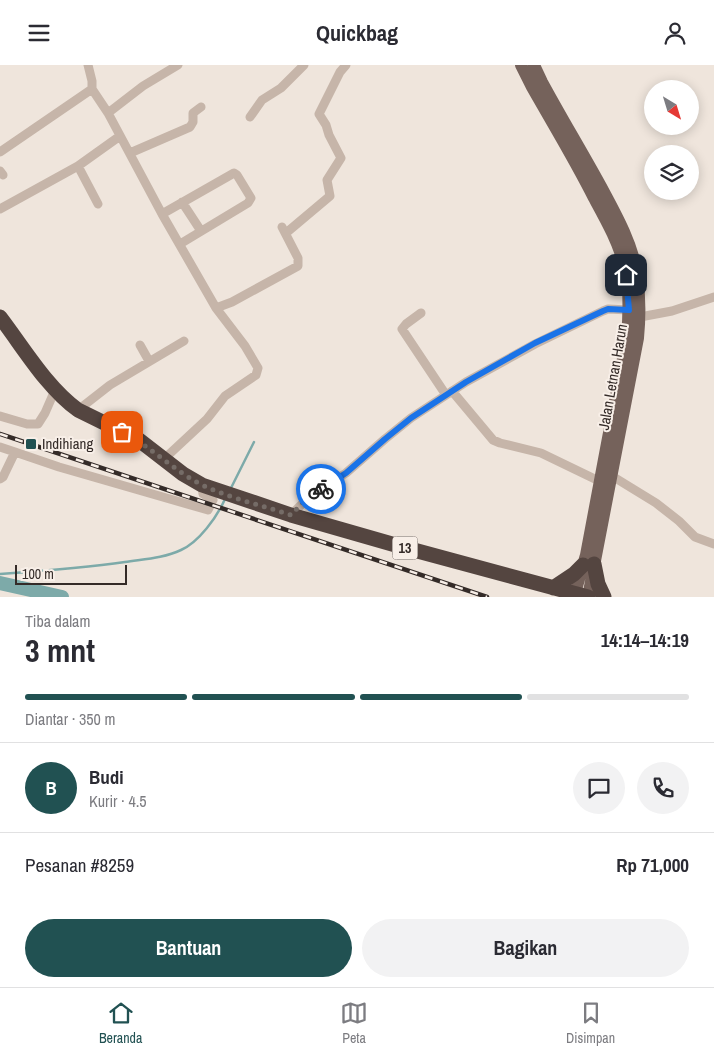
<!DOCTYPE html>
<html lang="id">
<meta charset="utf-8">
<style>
:root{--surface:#fff;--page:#f2f2f3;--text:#2b2b33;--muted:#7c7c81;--line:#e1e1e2;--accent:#215152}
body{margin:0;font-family:"Archivo Narrow",sans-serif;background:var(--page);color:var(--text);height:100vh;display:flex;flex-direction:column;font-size:19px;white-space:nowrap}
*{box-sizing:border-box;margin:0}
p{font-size:16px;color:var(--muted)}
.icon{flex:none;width:28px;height:28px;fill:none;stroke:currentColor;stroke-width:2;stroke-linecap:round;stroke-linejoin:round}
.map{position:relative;height:532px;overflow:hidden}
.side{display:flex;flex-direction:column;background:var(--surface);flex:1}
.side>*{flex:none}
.needle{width:32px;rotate:142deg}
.fabs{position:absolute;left:644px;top:15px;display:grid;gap:10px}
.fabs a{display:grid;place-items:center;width:55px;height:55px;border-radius:50%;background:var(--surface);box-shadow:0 2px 12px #0003;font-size:25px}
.scale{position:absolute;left:15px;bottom:12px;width:112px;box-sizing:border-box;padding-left:5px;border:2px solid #342b28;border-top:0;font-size:14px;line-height:18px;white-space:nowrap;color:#342b28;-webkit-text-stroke:4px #f8efe8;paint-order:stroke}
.pin{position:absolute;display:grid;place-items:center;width:42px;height:42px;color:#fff;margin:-21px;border-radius:10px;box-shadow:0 2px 8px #0006}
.courier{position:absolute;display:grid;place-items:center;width:50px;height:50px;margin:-25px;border:4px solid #1a73e8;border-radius:50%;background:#fff;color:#222;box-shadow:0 1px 6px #0007}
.overview em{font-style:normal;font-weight:700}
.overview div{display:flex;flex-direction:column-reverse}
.overview{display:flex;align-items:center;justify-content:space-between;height:85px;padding:0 25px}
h1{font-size:32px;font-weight:700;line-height:38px}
.bar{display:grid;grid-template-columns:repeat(4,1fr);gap:8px 5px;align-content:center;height:60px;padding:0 25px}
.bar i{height:6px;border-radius:4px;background:var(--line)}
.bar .active{background:var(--accent)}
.bar p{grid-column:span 4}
.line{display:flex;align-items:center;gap:12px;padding:0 25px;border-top:1px solid var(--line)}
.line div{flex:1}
.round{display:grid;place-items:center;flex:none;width:52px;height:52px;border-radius:26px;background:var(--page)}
.action{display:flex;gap:10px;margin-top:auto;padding:10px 25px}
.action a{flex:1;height:58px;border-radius:30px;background:var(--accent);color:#fff;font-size:20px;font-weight:700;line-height:58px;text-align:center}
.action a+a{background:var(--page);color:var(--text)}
header{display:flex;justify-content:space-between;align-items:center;height:65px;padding:0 25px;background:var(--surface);font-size:22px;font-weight:700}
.tabs{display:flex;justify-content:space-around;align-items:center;height:70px;border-top:1px solid var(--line);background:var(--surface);font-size:14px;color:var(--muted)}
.tabs a{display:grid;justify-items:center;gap:2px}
.tabs .active{color:var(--accent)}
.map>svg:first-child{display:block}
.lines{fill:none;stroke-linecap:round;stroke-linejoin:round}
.stream{stroke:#7daaa9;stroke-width:2.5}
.river{stroke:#7daaa9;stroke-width:14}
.street{stroke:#c6b5a9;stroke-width:9}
.primary{stroke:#75625b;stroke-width:12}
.highway{stroke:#544540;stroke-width:15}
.rail-casing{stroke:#342b28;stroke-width:4.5}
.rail{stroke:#f8efe8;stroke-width:2.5;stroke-dasharray:8;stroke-linecap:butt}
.done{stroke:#756c67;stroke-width:5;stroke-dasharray:0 9}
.route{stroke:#1a73e8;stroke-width:6}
.poi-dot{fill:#215152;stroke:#f8efe8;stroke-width:2}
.labels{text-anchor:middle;stroke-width:4;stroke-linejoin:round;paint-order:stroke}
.shield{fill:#f8efe8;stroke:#6f6662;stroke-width:1}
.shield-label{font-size:14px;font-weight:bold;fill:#342b28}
.street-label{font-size:15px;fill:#342b28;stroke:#f8efe8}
.poi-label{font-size:15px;fill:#342b28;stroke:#f8efe8;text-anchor:start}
</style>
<header><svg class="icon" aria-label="menu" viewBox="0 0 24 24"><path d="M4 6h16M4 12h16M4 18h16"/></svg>Quickbag<svg class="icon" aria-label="person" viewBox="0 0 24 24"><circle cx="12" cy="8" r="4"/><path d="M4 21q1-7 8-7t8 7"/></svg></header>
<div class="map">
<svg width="714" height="532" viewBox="0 0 714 532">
<rect width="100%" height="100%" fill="#efe5dc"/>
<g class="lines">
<!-- stream -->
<path class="stream" d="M230,425l24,-48
M0,509c42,-3 84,-6 125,-12 19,-3 39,-4 56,-12 18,-8 36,-33 44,-51"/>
<!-- river -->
<path class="river" d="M0,518l62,14"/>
<!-- street -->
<path class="street" d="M88,0l4,16v8l16,24 54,101 54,94 29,38 13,22 -2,7 -31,21 -18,23 -43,40
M108,48l35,-27 35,-21
M250,52l12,-17 19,-12 23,-23
M0,87l92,-63
M130,88l60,-26 3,-5v-9l8,-6
M78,101l20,38
M0,106l3,4
M182,137l19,29
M0,144l78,-43 42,-30
M162,149l72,-41 3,2 14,23 -3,5 -68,41
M286,168l44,-37 -3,-16 14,-22 -12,-23 -3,-10 -7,-11 21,-42 6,-7
M216,243l16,-6 66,-36v-8l-16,-31
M421,248l-15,11 -4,5 44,66
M640,252l32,-6 42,-14
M140,280l9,16
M452,326l41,49 7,3 41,10 58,28
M78,345l32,-25 74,-44
M0,351l27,8h11l7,-11 10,-23
M0,382l15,5 -12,25 -3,2
M15,387l44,15 149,43 5,-10 -10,-6 -1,-9
M612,411l44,27 23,18 16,16 19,7
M291,450l19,-19 36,-23 39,-34 26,-21 55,-36 69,-38 68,-33 5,-2 21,1"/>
<!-- primary -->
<path class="primary" d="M521,0l11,22c21,37 43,73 62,111 12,22 25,45 31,70 5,23 4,46 2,69l-41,218 -11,38
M534,0l8,17c20,37 42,73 62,110 14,26 28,52 33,81 3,22 3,44 1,65l-50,259"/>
<!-- highway -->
<path class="highway" d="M0,252c23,30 47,71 78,93l61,30 44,34 19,11 89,30 108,31 189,51
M594,499l4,20 6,13
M553,523l21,-14 9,-9"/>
<!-- rail casing -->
<g class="rail-casing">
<path id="rail" d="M0,369l487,163"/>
</g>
<!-- rail -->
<use href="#rail" class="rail"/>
</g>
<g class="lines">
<!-- done -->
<path class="done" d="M122,367c26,13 46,33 71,48 27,16 68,25 98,35l11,-12 19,-14"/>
<!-- route -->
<path class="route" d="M321,424l25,-16 39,-34 26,-21 55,-36 69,-39 68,-32 5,-2 21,1 -3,-35"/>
</g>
<!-- markers -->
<rect class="poi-dot" x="25" y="373" width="12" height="12" rx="2.5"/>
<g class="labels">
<!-- shield labels -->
<rect class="shield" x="392.5" y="471.5" width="25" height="23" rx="4"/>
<g class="shield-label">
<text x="405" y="488">13</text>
</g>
<!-- street labels -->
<g class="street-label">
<text transform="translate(613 312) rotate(-80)" y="5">Jalan Letnan Harun</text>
</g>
<!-- poi labels -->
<g class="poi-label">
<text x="42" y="384">Indihiang</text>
</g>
</g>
</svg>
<div class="fabs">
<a><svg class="needle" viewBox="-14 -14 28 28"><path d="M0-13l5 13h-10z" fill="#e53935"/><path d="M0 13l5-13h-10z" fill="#7c7c81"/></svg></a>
<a><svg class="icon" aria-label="layers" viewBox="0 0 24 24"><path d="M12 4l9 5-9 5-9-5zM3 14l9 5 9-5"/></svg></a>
</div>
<div class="scale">100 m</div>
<div class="pin" style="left:122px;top:367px;background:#ea580c"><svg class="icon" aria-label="bag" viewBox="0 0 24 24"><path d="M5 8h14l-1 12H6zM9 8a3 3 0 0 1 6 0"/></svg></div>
<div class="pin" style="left:626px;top:210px;background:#1f2937"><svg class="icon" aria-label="home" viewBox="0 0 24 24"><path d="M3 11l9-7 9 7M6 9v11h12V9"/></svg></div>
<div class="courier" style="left:321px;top:424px"><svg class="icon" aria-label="bike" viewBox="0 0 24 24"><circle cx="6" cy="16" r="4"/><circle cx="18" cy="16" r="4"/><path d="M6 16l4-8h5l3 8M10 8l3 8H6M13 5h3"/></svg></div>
</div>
<section class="side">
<div class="overview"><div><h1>3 mnt</h1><p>Tiba dalam</p></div><em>14:14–14:19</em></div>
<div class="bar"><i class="active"></i><i class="active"></i><i class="active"></i><i></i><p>Diantar · 350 m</p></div>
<div class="line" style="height:90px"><b class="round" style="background:var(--accent);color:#fff">B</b><div><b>Budi</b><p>Kurir · 4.5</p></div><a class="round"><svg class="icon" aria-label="chat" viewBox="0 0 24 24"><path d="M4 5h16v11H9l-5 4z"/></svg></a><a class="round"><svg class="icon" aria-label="phone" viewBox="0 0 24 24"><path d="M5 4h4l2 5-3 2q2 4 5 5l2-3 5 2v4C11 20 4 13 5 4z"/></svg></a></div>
<div class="line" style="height:65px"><div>Pesanan #8259</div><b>Rp 71,000</b></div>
<div class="action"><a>Bantuan</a><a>Bagikan</a></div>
</section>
<nav class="tabs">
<a class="active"><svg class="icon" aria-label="home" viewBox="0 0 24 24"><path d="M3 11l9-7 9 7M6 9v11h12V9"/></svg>Beranda</a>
<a><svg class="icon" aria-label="map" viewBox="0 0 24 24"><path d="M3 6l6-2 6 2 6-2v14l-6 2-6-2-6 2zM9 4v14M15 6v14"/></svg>Peta</a>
<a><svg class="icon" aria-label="saved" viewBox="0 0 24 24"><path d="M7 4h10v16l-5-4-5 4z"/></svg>Disimpan</a>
</nav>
